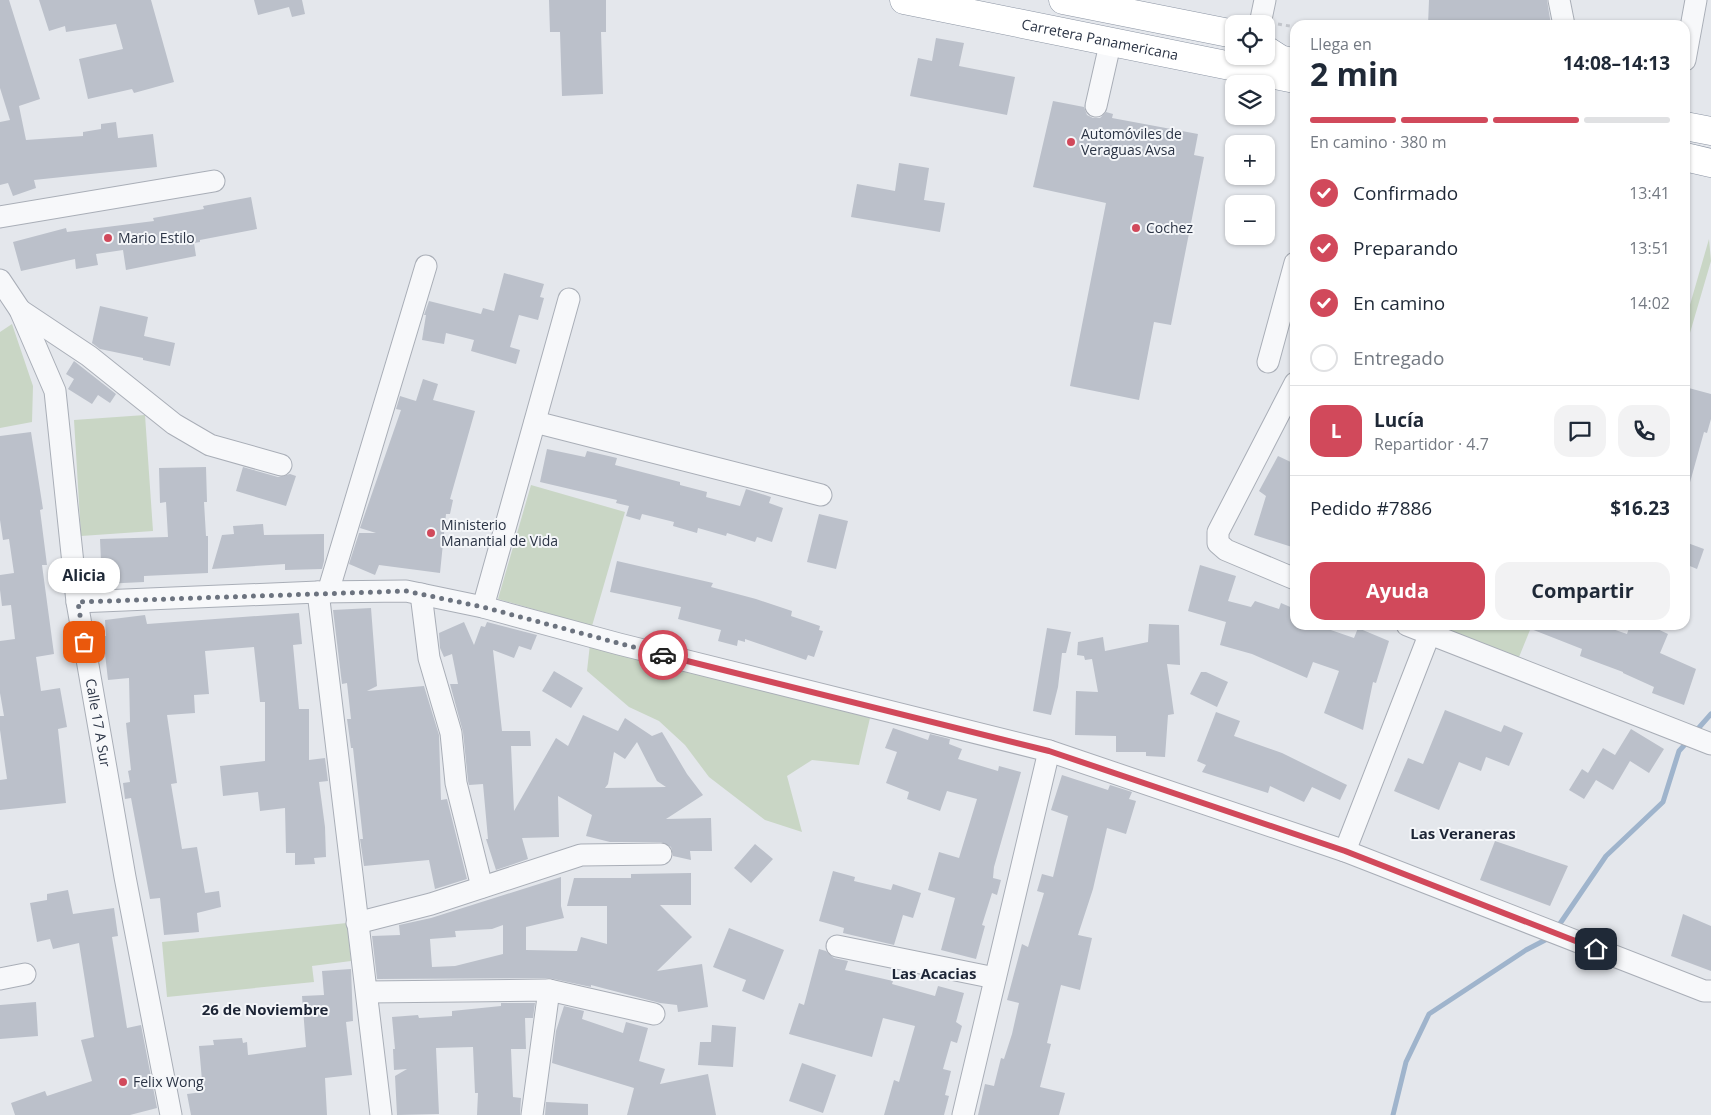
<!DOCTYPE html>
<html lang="es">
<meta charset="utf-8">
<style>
:root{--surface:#fff;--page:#f2f2f3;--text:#1f2937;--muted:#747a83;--line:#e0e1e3;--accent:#d1495b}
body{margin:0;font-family:"Open Sans",sans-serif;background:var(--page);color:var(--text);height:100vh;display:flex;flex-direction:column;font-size:19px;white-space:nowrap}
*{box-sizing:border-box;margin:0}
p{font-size:16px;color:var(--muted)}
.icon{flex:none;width:28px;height:28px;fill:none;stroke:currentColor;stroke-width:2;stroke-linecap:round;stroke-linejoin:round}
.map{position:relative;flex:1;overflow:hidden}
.details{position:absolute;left:1290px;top:20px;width:400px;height:610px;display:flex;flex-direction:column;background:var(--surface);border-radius:15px;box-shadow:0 1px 4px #0004}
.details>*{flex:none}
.tools{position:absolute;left:1225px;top:15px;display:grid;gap:10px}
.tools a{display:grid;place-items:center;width:50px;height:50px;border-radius:10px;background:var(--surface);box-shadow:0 1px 4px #0004;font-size:25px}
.pin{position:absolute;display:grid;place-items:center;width:42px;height:42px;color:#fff;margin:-21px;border-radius:10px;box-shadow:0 2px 8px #0006}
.courier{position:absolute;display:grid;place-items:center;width:50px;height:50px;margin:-25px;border:4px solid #d1495b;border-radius:50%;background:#fff;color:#222;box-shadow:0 1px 6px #0007}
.bubble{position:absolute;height:35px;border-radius:15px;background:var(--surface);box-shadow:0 1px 4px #0004;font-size:16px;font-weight:700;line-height:35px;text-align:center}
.head em{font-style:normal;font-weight:700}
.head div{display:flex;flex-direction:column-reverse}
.head{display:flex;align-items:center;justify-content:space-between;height:85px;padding:0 20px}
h1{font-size:32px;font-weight:700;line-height:38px}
.bar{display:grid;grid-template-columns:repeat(4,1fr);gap:8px 5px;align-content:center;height:60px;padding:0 20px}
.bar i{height:6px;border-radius:4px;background:var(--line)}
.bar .selected{background:var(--accent)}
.bar p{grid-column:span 4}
.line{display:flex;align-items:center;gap:12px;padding:0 20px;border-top:1px solid var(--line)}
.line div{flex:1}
.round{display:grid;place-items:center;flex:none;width:52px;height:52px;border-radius:15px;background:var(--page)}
ol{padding:0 20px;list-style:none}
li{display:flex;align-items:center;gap:15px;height:55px}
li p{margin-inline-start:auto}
li .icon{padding:5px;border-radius:50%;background:var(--accent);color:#fff;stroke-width:4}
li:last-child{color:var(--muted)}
li i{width:28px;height:28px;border:2px solid var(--line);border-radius:50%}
.button{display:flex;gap:10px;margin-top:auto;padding:10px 20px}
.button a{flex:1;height:58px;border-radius:15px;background:var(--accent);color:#fff;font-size:20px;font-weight:700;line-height:58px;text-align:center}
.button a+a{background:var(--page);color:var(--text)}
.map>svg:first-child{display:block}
.green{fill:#c9d6c5}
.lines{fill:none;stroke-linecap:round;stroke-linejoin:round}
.stream{stroke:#9fb4cc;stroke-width:5}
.building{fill:#bbc0ca;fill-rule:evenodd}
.minor-casing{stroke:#a9aeb7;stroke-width:23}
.highway-casing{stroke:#8b94a3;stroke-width:29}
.path{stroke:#c2c5cb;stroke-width:3;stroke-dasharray:4 4;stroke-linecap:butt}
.minor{stroke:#f7f8fa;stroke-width:21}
.highway{stroke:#fff;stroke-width:28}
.done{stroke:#6c737f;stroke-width:5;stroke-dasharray:0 9}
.route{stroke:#d1495b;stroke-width:6}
.poi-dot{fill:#d1495b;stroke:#f4f6f9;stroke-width:2}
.labels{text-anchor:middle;stroke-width:4;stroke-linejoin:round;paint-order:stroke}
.street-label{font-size:14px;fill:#2b3445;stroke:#f4f6f9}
.poi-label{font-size:14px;fill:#2b3445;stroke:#f4f6f9;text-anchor:start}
.neighbourhood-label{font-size:15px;font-weight:bold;fill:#1d2536;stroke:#f4f6f9}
</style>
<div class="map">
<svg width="1711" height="1115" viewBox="0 0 1711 1115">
<rect width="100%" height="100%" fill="#e4e7ec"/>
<!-- green -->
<path class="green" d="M1709,239l2,22 -26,89v-28z
M12,324l21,62 -1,36 -32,6v-96z
M145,415l8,116 -72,5 -7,-116z
M531,485l94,27 -33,114 -94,-27z
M1450,625h82l-15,37 -70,-28z
M590,644l280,74 -11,47 -47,-5 -25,16 15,56 -37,-12 -56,-43 -24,-32 -26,-24 -30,-14 -42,-36z
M347,923l4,38 -39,5 2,16 -147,15 -5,-55z"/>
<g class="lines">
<!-- stream -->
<path class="stream" d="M1696,731l15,-17
M1557,928l49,-72 57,-54 16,-51 10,-11
M1393,1115l13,-53 23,-48 97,-64 25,-13"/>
</g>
<!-- building -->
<path class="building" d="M0,0h9l31,99 -21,7 7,34 57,-4v-4l18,-3v-5l15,-2 2,16 35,-4 4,33 -123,13 2,8 -23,8 -5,-13 -8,2v-63l10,-2 -10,-32z
M39,0h112l23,82 -40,11 -2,-4 -44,10 -9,-40 44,-10 -7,-25 -50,8 -1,-6 -16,5z
M254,0h48l3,14 -13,3 -3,-10 -31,8z
M549,0h57v32h-5l2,62 -41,2 -2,-64h-10z
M1429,0h118l4,25h-45l-23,-5v5h-55z
M936,38l28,5 -5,23 56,11 -8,38 -97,-19 8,-38 14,3z
M1053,101l31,6 3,8 6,3h7l6,-6 7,2 -1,4 86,16 -4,21 10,2 -33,168 -17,-3 -15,78 -69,-14 36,-183 -73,-16z
M899,163l30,5 -5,32 21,3 -5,29 -89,-15 6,-33 38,7z
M251,197l6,32 -57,11v2l-6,1 2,13 -70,14 -3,-20 -27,4 2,11 -22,4 -1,-10 -54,12 -8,-29 53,-14 1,4 87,-11 -1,-3 51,-9 -1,-3z
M504,273l40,11 -4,13 4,1 -6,22 -19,-5 -9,32 10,3 -4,14 -45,-13 3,-11 -28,-7 -2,11 -22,-4 4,-25h-2l5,-14 52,13 2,-6 11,3z
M100,306l48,11 -4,19 31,7 -5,23 -27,-6v-2l-43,-9 -8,-6z
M74,361l42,33 -6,9 -12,-8 -6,9 -24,-15 6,-10 -8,-5z
M423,379l15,5 -5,16 42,11 -25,88 3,1 -3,14h-4l-6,59 -61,-8 -4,10 -26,-11 10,-31h17l-16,-5 41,-118 -5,-1 4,-13 16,5z
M1685,387l26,7v25l-4,14 -3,-1 -15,54 -4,-1z
M31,432l12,77 -3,1 7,55h-5l12,89 -18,3 5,34 19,-3 7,39 -9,2 8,74 -66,7v-30l7,-1 -7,-49v-14h4l-4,-23v-52l15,-2 -4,-34 -9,1 -2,-16v-15l14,-2 -5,-34 -6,1 -3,-20v-84z
M547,449l38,8 2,-6 30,7 -2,7 65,17v3l27,7 -1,5 34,9 6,-17 25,8 -2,6 14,5 -11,34 -15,-5 -2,5 -28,-9 -1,3 -28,-8 -1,5 -24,-7 1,-4 -32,-8 -2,6 -14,-4 3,-10 -13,-3 1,-3 -77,-18z
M1278,456l17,8v75l-3,8 -38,-12 12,-39 -7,-5z
M206,467l1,35h-3l2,34h2v37l-64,3v6l-42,2 -2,-45 68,-2 -2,-35 -6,1 -1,-35z
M243,467l35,10 12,-3 6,2 -10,30 -50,-15z
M819,514l29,7 -12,48 -29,-7z
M263,524l1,11 60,-1v27l-2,8 -37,1v-6l-73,5 10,-34 12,-1 -1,-8z
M1685,542l19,7 -7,20 -12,-5z
M617,561l96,22 -2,4 45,12 36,12 -1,5 29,10 -1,4 4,1 -9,26 -6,-2 -2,5 -61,-21v3l-7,-2 -1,6 -19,-5 3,-11 -43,-11 3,-12 -71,-15z
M1200,565l36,11 -8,25 23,6 4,-6 24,8 2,-6 14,6v16h31l-1,3 29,10 4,-10 31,13 -13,42 -3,-1 -10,48 -39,-17 15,-42 -26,-9 -6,16 -55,-24 -32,-9 6,-23 -38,-11z
M371,608l6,78 -10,5 57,-5 15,49 2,65 6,-1 20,80 -32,10 -6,-29 -65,6 -4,-27h3l-10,-91h-2l-4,-29h4l-4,-36 -5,1 -9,-74z
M299,613l3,31 -9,1 6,64h10v51l16,-2 3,23 -9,1 6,45 1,30 -12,1 1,6 -20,1v-12h-9l-1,-45 -25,3 -2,-19 -35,4 -3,-30 45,-5v-59h-5l-6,-55 -49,4 4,43 -15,1 1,18 -28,2 10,68 -6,1 11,65 15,-2 8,46 14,-2 2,16 -24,6 2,19 -35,3 -4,-37 -10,1 -19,-101 -6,1 -2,-16 7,-1 -2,-11 3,-1 -5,-47 4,-1 -1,-44 -21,2 -5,-44h3l-1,-16 40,-5 2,9z
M464,622l10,23 7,-19 4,1 2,-5 50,13 -6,15 -12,-4 -5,12 -21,-8 9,81h28l1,15h-20l3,65 42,-73 12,8 15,-31 35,16 7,-13 27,18 10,-4 25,42 16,21 -37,24 45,-1 1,33h-22l1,9 -18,-4 -2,-9 -10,-5h-51l-24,-6 6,-21 -34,-19 1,41 -37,1 6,21 -32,11 -10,-31h2l-5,-55 -14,1 -1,-4 -5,-49 -13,-48h8l-6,-30 -8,3 -4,-9 -1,-15zM637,742l20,39 9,6 -61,1 3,-4 6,-32 11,7z
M1149,624l30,1 1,40 -13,-1 7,50 -6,1 -3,42 -19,-1v-4h-30v-16l-41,-1 1,-44 22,1 -6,-33 -7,1 -1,-4 -7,-1 1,-13 25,-5 2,14 43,-9z
M1521,625h80l26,9 3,-9h19l19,9 -8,19 36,16 -12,36 -32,-12 2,-6 -31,-14v-1l-43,-16 2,-7z
M1047,628l24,4 -5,21h-4l-4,34 -7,28 -18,-4z
M554,671l29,17 -12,20 -29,-17z
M1201,672h5l22,10 -11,25 -27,-13z
M1445,710l56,22 3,-7 19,8 -14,33 -23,-9 -5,14 -22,-9 -20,48 -45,-19 14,-33 15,6z
M1216,712l24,9 -6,15 48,17 65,32 -7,15 -28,-13 -8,15 -34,-16 -2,7 -66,-21 4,-7 -9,-4z
M893,728l35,12 2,-6 20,5 -1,5 13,5 -4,10 40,12 1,-5 22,6 -27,95 -1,11 8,2 -4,15 -5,-2 -10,32 3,1 -9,33 -35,-9 14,-52 -27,-8 11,-38 20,6 18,-59 -30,-8 -7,20 -33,-12 2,-7 -23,-9 11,-31 -12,-4z
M1631,729l33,20 -15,24 -19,-12 -17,29 -17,-10 -12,19 -15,-9 13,-21 6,4 15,-25 12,7z
M1062,775l46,15 2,-5 22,7 -3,7 7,2 -10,33 -19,-6 -14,61 -15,46 14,3 -12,52 -19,-5 -14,58 4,1 -11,43 25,6 -6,22h-81l7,-31 9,2 7,-28 3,1 8,-25 7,-31 -12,-3 15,-56 6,3 16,-54 -7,-2 5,-17 11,3 15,-61 -17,-6z
M1495,841l73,25 -18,40 -70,-26z
M755,844l18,15 -22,24 -17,-15z
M833,871l22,6 -1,4 37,9 2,-6 28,9 -8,25 -10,-3 -9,30 -51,-12 1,-5 -25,-7z
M691,873v32h-31l32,32 -35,34 45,-7 6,43 -30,5 -1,-7 -17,-2 -69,-18v2l-42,-9 -172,1 -5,-43 28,-1 -1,-10 32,-7 130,-41v29l3,12 -38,9v23l51,1 4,-14 26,7v-38h-40l7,-28h57v-4zM503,925v29l-48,12 -23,1 -2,-28 26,-2 -1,-6 37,-2z
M68,890l5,24 41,-6 4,28 -6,1 15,91 14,-3 16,83 -27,7h-115l-4,-12 34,-12 2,5 45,-15 -11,-41 13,-3 -15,-94 -26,6 -3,-10 -13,3 -7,-39 17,-3v-6z
M1683,914l28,12v45l-40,-15z
M729,928l55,22 -20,50 -22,-9 4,-11 -33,-13z
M819,949l7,2 8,7 14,3 -3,9 48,11 -1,3 43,12 3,-10 26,7 -8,29 6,4 -5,17 -6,-2 -8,28 8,2 -6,24 4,1 -5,19h-60l10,-35 5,2 16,-56 -32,-8 -11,39 -83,-23 10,-31 5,2z
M351,969l2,52 -7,1 6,53 -27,3 2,37h-136l-4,-21 16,-2 -4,-46 15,-1 -1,-5 29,-2 1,5 4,-1 1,13 58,-8 -4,-51 22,-1 -2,-24z
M36,1002l2,34 -38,3v-34z
M501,1003h34l-2,15h-8l1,31h-15l2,48 8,1 -1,17h-43l1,-22h-3l-2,-46 -37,1 3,66 -42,1 -2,-39 12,-7 -13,1 -1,-21h2l-3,-32 26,-2 1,3 33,-2v-5l49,-5z
M564,1006l20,5 -2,8 41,14 3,-11 22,6 -9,33 26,8 -5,15 48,-10 8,41h-89l7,-27 -82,-25 4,-32z
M712,1025l24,2 -3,40 -35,-2 2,-23h11z
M802,1063l34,12 -13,38 -34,-12z
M546,1102l42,2v11h-43z"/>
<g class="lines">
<!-- minor casing -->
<g class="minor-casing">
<g id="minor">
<path d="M1559,0l5,25"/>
<path d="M1260,24l5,-24"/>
<path d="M1685,60l11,-60"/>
<path d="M1096,106l15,-66"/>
<path d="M0,217l214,-36"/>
<path id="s1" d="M0,280l20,30 35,81 22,211 48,275 46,238"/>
<path d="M20,310l69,46 85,68 36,21 71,20"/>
<path d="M1268,362l27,-99"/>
<path d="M1295,383l-77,149v11l8,7 69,29"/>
<path d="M535,422l286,73"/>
<path d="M318,592l88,-1 77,16 136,37 430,107 296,100 359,140h7"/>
<path d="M328,592l98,-326"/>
<path d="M421,594l8,64 22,75 5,50 26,104"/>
<path d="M77,602l241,-10 63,523"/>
<path d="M483,607l86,-308"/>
<path d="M1407,625l304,119"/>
<path d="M1345,851l88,-226"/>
<path d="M357,923l74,-19 150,-49 80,-1"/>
<path d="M837,946l158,32"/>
<path d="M0,979l25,-5"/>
<path d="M367,992l182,-2 105,24"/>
<path d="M532,1115l17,-125"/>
<path d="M963,1115l86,-364"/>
</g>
</g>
<!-- highway casing -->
<g class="highway-casing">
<g id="highway">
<path id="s2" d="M904,0l391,79"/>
<path d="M1063,0l171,34"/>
<path d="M1266,50l14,9 15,4"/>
<path d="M1685,126l26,5"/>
<path d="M1685,157l26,6"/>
</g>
</g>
<!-- path -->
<path class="path" d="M1278,24l17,3"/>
<!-- minor -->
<use href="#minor" class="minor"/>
<!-- highway -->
<use href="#highway" class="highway"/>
</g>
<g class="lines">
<!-- done -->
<path class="done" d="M84,642l-6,-40 328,-11 77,16 180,48"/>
<!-- route -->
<path class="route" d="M663,655l386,96 296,100 251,98"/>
</g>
<!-- markers -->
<g class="poi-dot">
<circle cx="1071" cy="142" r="5"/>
<circle cx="1136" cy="228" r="5"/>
<circle cx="108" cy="238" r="5"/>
<circle cx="431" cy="533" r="5"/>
<circle cx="123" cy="1082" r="5"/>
</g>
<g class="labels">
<!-- street labels -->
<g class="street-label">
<text dy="5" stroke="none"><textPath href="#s2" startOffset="200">Carretera Panamericana</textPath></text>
<text dy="5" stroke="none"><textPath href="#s1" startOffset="459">Calle 17 A Sur</textPath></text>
</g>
<!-- poi labels -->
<g class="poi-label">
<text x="1081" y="139">Automóviles de<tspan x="1081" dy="16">Veraguas Avsa</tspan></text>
<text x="1146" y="233">Cochez</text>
<text x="118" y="243">Mario Estilo</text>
<text x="441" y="530">Ministerio<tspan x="441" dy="16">Manantial de Vida</tspan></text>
<text x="133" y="1087">Felix Wong</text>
</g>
<!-- neighbourhood labels -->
<g class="neighbourhood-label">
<text x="1463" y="839">Las Veraneras</text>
<text x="934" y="979">Las Acacias</text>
<text x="265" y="1015">26 de Noviembre</text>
</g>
</g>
</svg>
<div class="tools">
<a><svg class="icon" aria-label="locate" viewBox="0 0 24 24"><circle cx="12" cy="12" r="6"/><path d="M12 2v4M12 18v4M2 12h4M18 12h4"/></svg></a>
<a><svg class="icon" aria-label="layers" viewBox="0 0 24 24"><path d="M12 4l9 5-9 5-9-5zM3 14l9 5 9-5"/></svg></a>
<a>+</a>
<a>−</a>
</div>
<div class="pin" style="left:84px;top:642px;background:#ea580c"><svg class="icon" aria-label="bag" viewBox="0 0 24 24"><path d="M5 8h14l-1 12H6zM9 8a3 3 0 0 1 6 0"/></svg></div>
<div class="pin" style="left:1596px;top:949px;background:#1f2937"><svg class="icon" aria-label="home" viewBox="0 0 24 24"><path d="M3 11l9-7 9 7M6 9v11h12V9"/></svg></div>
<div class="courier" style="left:663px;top:655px"><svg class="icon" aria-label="car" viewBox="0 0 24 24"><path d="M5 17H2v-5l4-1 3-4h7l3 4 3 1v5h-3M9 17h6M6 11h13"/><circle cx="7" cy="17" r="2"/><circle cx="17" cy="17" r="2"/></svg></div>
<div class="bubble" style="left:48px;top:558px;width:72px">Alicia</div>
<section class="details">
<div class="head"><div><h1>2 min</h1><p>Llega en</p></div><em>14:08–14:13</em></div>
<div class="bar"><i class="selected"></i><i class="selected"></i><i class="selected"></i><i></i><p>En camino · 380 m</p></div>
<ol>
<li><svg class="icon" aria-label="check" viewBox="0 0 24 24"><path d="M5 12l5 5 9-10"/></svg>Confirmado<p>13:41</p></li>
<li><svg class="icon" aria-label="check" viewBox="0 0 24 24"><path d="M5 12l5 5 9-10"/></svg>Preparando<p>13:51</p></li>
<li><svg class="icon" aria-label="check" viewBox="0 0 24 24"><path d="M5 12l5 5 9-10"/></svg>En camino<p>14:02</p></li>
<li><i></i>Entregado</li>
</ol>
<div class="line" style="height:90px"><b class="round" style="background:var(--accent);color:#fff">L</b><div><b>Lucía</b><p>Repartidor · 4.7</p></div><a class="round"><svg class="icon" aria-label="chat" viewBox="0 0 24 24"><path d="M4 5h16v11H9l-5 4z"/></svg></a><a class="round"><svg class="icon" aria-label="phone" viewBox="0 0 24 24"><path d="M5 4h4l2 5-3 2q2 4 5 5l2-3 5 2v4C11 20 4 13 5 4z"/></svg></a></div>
<div class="line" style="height:65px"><div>Pedido #7886</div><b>$16.23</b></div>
<div class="button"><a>Ayuda</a><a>Compartir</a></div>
</section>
</div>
